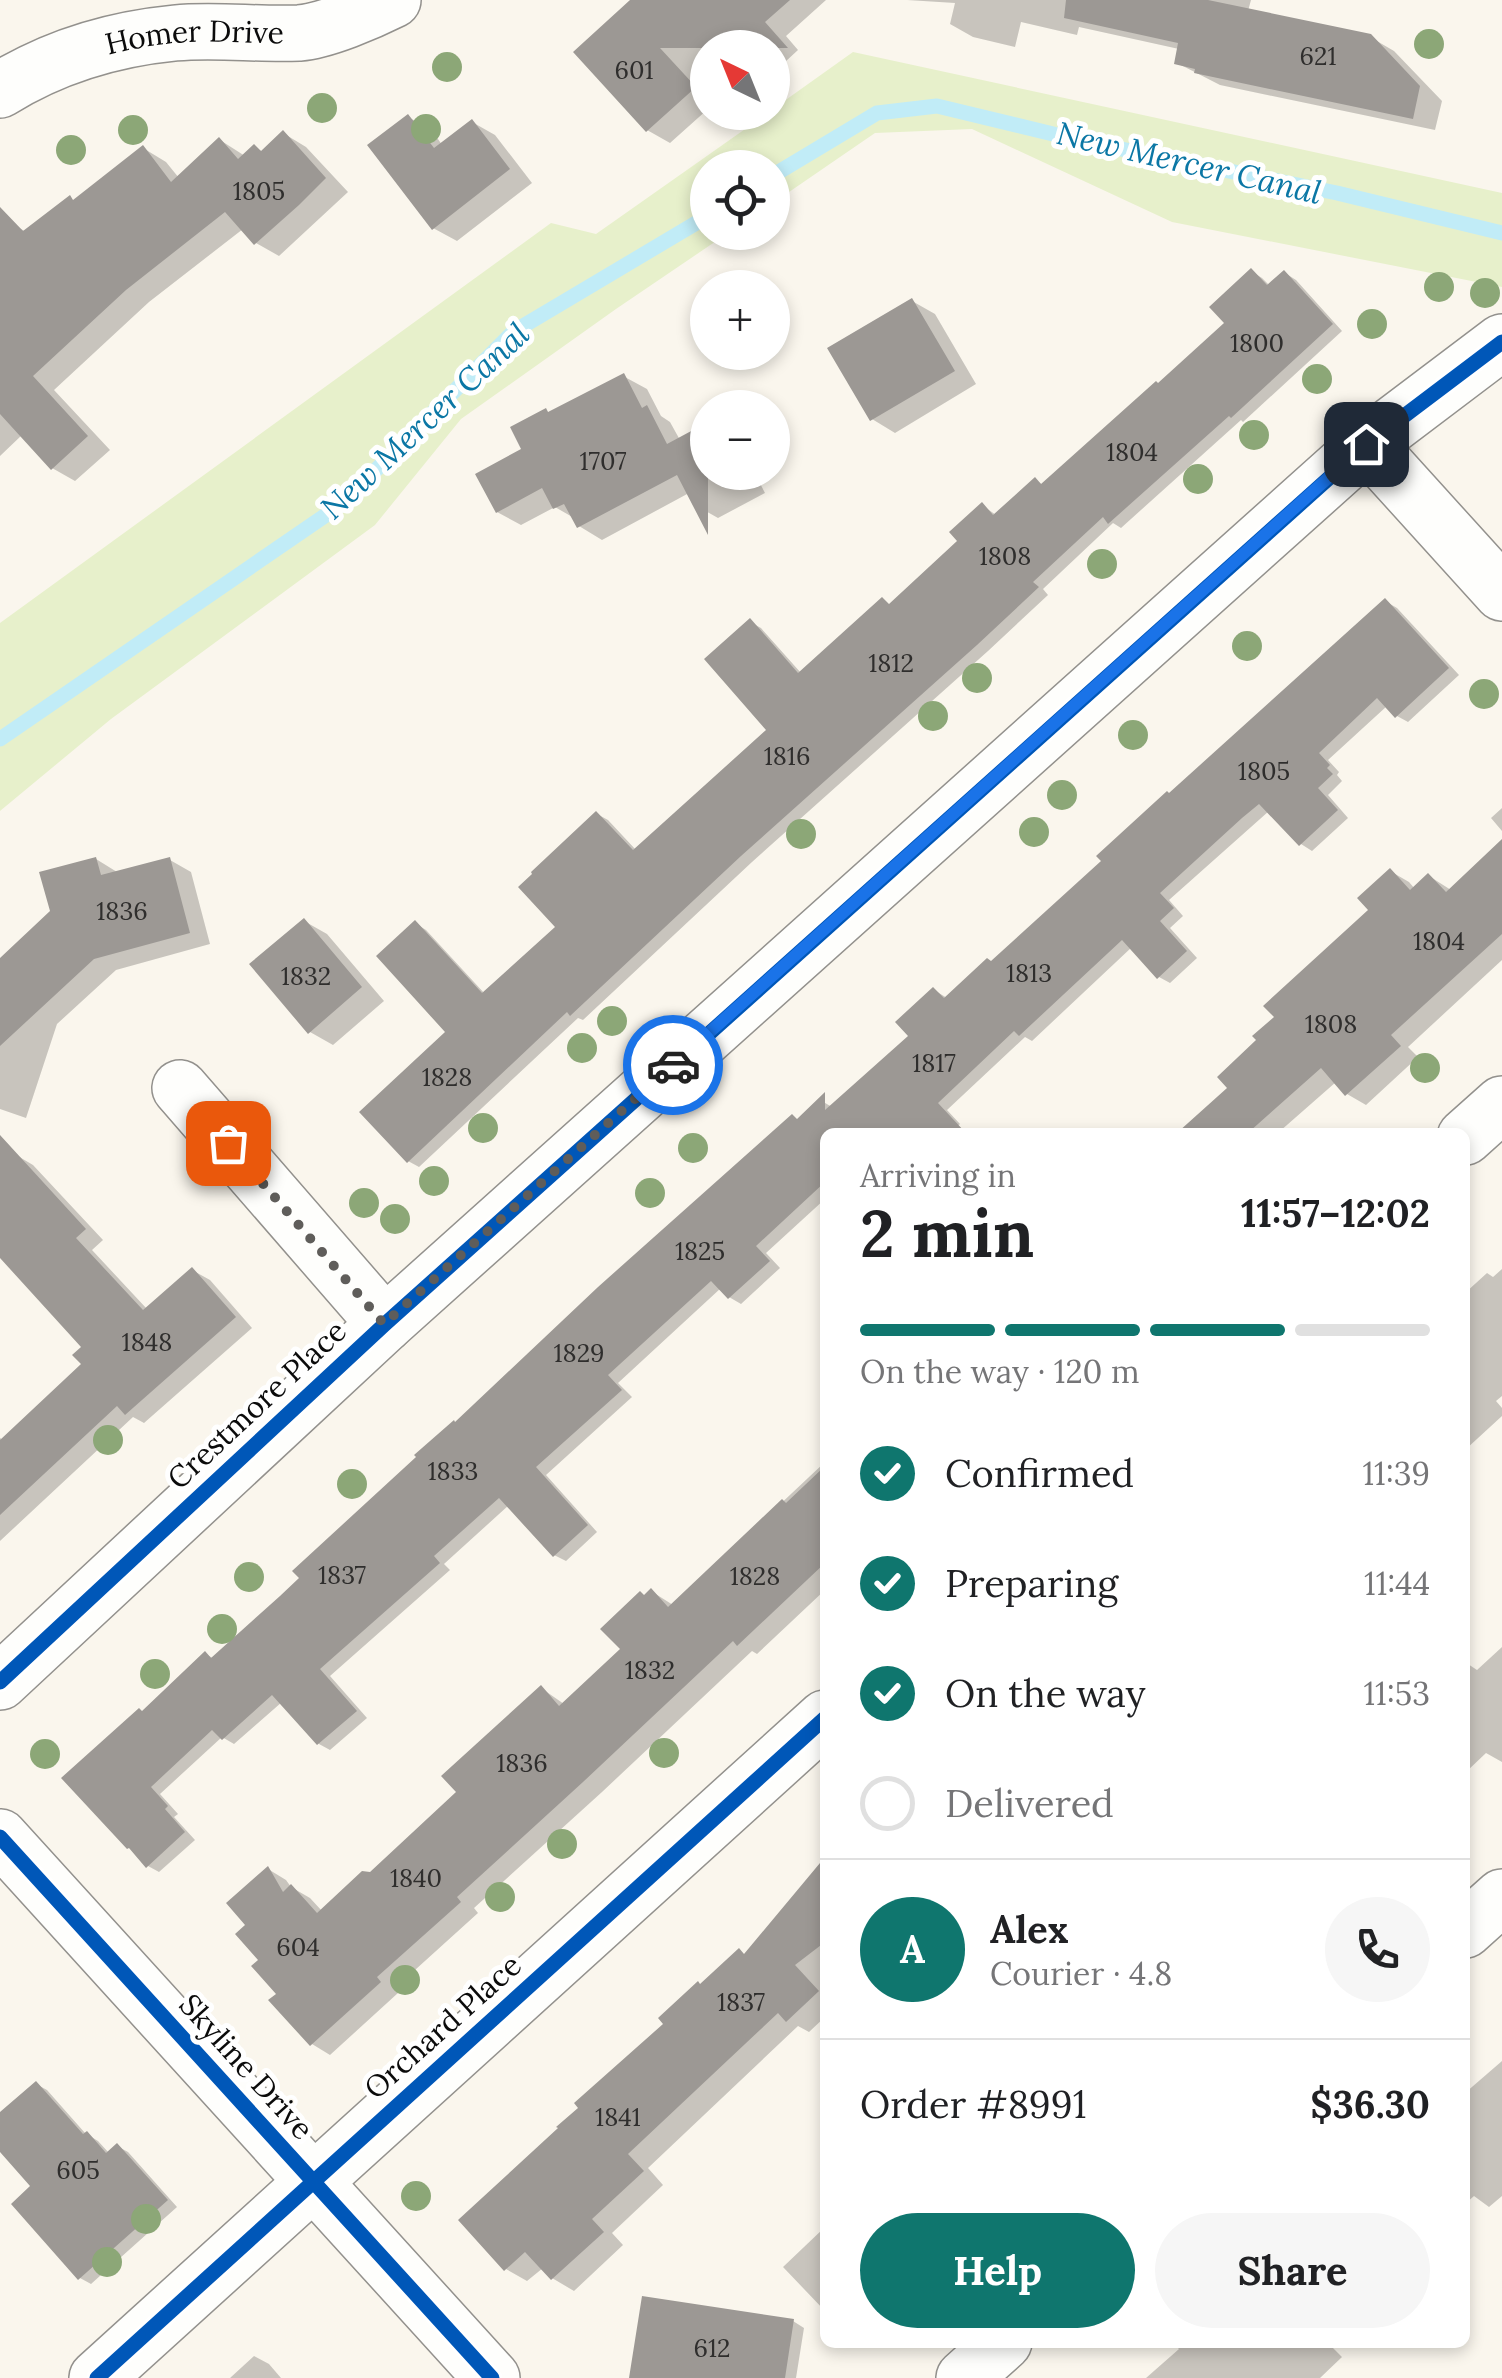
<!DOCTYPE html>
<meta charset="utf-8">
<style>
:root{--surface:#fff;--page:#f6f6f6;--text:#202124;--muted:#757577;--line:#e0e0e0;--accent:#0f766e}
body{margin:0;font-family:Lora,serif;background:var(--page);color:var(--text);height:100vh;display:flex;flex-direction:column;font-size:38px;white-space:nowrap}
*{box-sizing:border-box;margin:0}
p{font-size:32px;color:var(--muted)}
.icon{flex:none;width:55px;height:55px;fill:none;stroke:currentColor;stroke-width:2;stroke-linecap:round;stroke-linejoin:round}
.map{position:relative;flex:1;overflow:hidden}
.panel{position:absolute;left:820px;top:1128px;width:650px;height:1220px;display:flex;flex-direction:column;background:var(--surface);border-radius:15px;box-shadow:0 5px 15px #0003}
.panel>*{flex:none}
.needle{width:65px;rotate:317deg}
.fabs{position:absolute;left:690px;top:30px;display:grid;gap:20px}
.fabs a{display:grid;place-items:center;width:100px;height:100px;border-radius:50%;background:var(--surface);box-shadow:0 5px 15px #0003;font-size:50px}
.pin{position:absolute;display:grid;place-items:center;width:85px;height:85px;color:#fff;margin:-42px;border-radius:20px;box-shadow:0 5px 15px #0006}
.courier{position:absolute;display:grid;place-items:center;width:100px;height:100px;margin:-50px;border:8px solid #1a73e8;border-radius:50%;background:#fff;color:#222;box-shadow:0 2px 12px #0007}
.summary em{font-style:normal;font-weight:800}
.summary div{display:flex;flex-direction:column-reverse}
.summary{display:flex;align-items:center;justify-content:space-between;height:170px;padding:0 40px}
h1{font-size:65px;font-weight:800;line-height:75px}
.bar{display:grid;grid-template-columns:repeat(4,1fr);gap:15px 10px;align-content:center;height:120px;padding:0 40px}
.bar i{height:12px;border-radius:8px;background:var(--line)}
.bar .current{background:var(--accent)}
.bar p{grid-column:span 4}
.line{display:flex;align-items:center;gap:25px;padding:0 40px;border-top:2px solid var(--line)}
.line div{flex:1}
.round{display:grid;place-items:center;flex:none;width:105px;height:105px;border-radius:52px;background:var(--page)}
ol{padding:0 40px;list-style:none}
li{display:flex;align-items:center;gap:30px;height:110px}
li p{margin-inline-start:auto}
li .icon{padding:10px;border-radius:50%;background:var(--accent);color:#fff;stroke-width:4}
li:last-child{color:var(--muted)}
li i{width:55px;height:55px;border:5px solid var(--line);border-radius:50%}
.action{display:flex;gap:20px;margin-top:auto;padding:20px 40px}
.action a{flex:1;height:115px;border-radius:60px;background:var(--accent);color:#fff;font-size:40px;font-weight:800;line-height:115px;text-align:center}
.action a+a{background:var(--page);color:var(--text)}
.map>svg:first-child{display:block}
.green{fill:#e7f0cb}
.shadow{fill:#0003}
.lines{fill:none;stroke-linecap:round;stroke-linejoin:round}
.stream{stroke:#c1ecf7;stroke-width:15}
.building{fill:#9c9894}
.minor-casing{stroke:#93918d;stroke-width:58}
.minor{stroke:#fefefc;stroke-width:55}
.cycleway-casing{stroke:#fff;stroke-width:21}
.cycleway{stroke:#0057b8;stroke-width:15}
.tree{fill:#8ca777}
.done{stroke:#5f5d5a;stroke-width:10;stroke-dasharray:0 18}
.route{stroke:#1a73e8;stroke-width:12}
.labels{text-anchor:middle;stroke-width:10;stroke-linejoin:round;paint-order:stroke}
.number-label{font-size:25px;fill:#2f2e2d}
.street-label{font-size:30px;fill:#0b0b0b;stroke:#fff}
.water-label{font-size:32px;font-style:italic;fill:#0b77a5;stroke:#fff}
</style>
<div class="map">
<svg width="1502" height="2378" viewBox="0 0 1502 2378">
<rect width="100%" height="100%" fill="#faf6ed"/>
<!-- green -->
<path class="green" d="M853,52l649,141v94l-330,-65 -200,-93 -97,4 -102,70 -1,-35h-64v64l20,1 -112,76 -155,110 -86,106 -264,194 -111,92v-188l551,-400 45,11 172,-121 4,-1 1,-3z"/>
<!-- shadow -->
<path class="shadow" d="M640,0h186l-40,36 12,14 -26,24v-26h-64v61l-38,34 -23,-13z
M907,0h344l-3,11 122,26 24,14 48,50 -7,29 -215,-45 -43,-22 2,-14 -100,-22 -2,8 -56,-13 -6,25 -42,-10 -23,-13 5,-21z
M408,117l24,13 10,15 30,-23 23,13 37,48 -75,58 -24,-13z
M283,133l23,14 42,45 -69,64 -23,-13 -13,-14 -94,73 -95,88 56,60 -35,31 -23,-13 -30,-33 -22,21v-215l16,-15 10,6 49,-31 68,-53 23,14 13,16 41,-38 25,16 9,-9 9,5z
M1251,271l11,7 8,8 15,-13 11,7 46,51 -99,91 -2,-2 -120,108 -8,-5 -70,66 5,6 -60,56 -236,211 -169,158 -5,-2 -159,149 -11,-6 40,-129 -33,-109 11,7 59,64 73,-67 39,-113 11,6 28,30 134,-120 -20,-108 11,6 40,45 90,-68 69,-64 22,-36 14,10 39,-35 8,5 116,-100 69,-62z
M912,301l23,13 41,70 -81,49 -23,-14z
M623,376l24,13 14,27 9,6 10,18 28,32h46l11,21 -47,25 -23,-13 -6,-12 -87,47 -23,-14 -5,-8 -19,-11 -34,18 -24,-13 28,-61 21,-40 4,2z
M1385,601l12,7 62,67 -51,47 -11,-6 -10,-10 -59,54 11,12 -2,3 5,6 -14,14 20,23 -36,33 -11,-7 -32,-33 -100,89 14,16 -13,12 27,30 -27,25 -11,-6 -27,-30 -100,94 -7,-4 -78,73 13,14 -10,8h-49l-2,-1 -2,1h-72v67l-59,54 14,15 -39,36 -12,-7 -8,-9 -103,95 14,14 -86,78 51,57 -31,29 -12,-6 -45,-50 -65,59 6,6 -120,106 37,42 -37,32 -11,-6 -37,-42 -48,42 -12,-7 -62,57 18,20 -4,3 21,23 -36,32 -11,-6 -5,-153 63,-59 8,5 68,-61 174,-174 364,-324 12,7 79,-71 23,-46 13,8 45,-35 112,-102 66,-65z
M1502,808v23l-11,-13z
M1502,843v117l-94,87 10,10 -52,48 -19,-11 -11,-12 -57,50h-97l48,-44 47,-71 95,-107 18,-39 19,11 6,7 14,-13 22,14z
M96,859l21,13 53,-12 21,12 19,72 -94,26 -59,54 -31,94 -26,-9v-148l53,-49z
M304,921l23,13 57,67 -51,44 -23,-13z
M16,1155l17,10 70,75 -11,10 55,59 45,-39 18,10 42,48 -108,95 -11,-6 -133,124v-103l3,2 81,-75 1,-18 -85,-92v-86z
M1502,1269v127l-6,5 6,7v8l-37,34v-157l22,-20 6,4z
M825,1462v128l-68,64 -5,-3 -150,141 -128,116 4,5 -84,76 4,4 -68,62 -18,-11 -33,-50 -18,-34 -12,-35 19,-56 18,11 5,7 19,11 12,13 49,-36 89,-83 81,-104 23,16 59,-54 22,-53 6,-6 22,14z
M1502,1647v115l-16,-9 -21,20v-111l12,8z
M825,1861v156l-16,15 -11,-6 -150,142 15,17 -51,48 11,12 -49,46 -22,-13 -9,-10 -16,13 -21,-12 55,-141 141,-142 44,-31z
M1502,2061v135l-13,11 -15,-11 -9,8v-111z
M36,2084l11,6 38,43 13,8 11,12 8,-7 11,6 49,55 -86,77 -11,-6 -46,-92 -34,-38v-33z
M825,2227v84l-42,-44z
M793,2321l11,7 -8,50h-164z
M1180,2342h155l-4,4 11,11 -22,21h-174l33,-29 -3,-3z
M254,2356l15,8 12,14h-51z"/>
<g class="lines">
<!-- stream -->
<path class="stream" d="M772,176l105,-63 60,-7 145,35 255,52 165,40
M0,739l342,-235 171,-172 195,-116"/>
</g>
<!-- building -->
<path class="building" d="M630,0h160l-25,22 23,26h-128l36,39 -50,45 -73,-80z
M1066,0h142l163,34 49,52 -7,33 -219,-46 1,-4 -21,-5 4,-21 -114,-25z
M408,114l26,34 38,-29 38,50 -78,61 -65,-85z
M283,130l43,48 -27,27 -45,40 -29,-33 -99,78 -93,86 55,60 -37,34 -51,-56v-207l23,24 47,-36 3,5 70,-55 28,37 48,-45 19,22 16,-15 7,7z
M1251,268l16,17 17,-15 49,54 -102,94 -2,-2 -121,108 -5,-7 -70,65 6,5 -62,58 -236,211 -171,160 -3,-4 -160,151 -48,-51 86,-80 -69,-76 39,-36 67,73 73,-66 -37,-40 14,-13 -1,-2 65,-61 37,39 133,-120 -62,-71 46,-41 48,55 84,-76 7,7 68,-63 -8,-9 33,-30 11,13 42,-38 6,7 115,-103 2,2 66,-60 -15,-16z
M912,298l43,73 -85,50 -43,-73z
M624,373l18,35 5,-3 20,39 41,-22v113l-31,-60 -100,53 -13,-24 -11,5 -11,-21 -46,25 -21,-39 46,-25 -11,-22 36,-19 2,4z
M1385,598l64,70 -54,50 -18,-20 -58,55 11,12 -3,3 6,6 -15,14 20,22 -39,36 -40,-42 -17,14 -82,75 14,15 -14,13 27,30 -30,28 -35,-39 -103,96 -5,-5 -76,72 27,29h-140v50l-69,64 14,15 -42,38 -17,-18 -103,94 14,15 -86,77 52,58 -35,32 -54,-59 -65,58 6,7 -120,106 37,42 -40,34 -45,-50 -50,45 -10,-10 -61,57 17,19 -3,3 20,23 -39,36 -17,-20 -2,1 -66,-71 78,-70 3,3 63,-60 6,7 69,-62 19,-18 -7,-7 124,-114 -2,-2 40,-35 1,2 143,-135 194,-173 5,5 28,-27v18l83,-74 -13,-14 38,-35 11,11 43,-40 4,3 110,-100 -5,-5 71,-65 2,2z
M1502,839v95l-111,101 10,11 -56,50 -24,-28 -72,64h-71l49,-44 -10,-11 39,-37 -4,-4 22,-19 -11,-11 105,-96 -11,-12 33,-30 20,22 18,-17 18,19z
M96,857l5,18 69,-18 20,76 -96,26 -94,87v-88l50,-47 -11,-39z
M304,918l58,69 -54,47 -59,-70z
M0,1135l86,94 -10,9 67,72 49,-43 44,50 -111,98 -8,-9 -117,109v-75l81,-76 -9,-9 9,-8 -81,-89z
M825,1466v97l-88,83 -4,-5 -150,141 -126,115 4,5 -84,75 4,5 -71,64 -42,-46 8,-6 -25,-28 7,-6 -23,-26 10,-9 -19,-22 42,-37 15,26 8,-8 26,29 45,-42 8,1 86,-80 -15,-16 100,-91 18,21 61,-57 -20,-20 40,-38 4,4 7,-7 17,19 114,-108 4,4z
M825,1857v85l-30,23 24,26 -33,31 -8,-9 -150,141 16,17 -52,48 12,13 -53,48 -26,-28 -21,19 -46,-51 100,-92 -2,-1 22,-19 -4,-5 89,-79 -5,-6 40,-37 2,3 39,-36 5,6z
M36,2081l47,53 4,-3 19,22 11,-10 51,57 -90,80 -67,-76 19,-18 -30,-34v-40z
M642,2296l152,23 -9,59h-156z"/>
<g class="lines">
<!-- minor casing -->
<g class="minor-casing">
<g id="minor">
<path id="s1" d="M0,90c53,-33 113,-51 175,-57 41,-4 83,2 124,0 26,-2 70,-21 94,-33"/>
<path d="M1367,444l135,149"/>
<path d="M180,1088l205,236"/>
<path d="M1465,1137l37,-33"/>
<path d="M0,1682l385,-358 982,-880 135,-102"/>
<path d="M0,1837l492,541"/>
<path d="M1465,1930l37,-33"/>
<path d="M97,2378l728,-660"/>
<path d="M964,2378l40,-36"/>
</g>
</g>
<!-- minor -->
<use href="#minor" class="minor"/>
<!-- cycleway casing -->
<g class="cycleway-casing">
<path id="cycleway" d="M0,1682l385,-358 982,-880 135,-102
M0,1837l492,541
M97,2378l728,-660"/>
</g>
<!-- cycleway -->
<use href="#cycleway" class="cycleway"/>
</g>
<!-- trees -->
<g class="tree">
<circle cx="1429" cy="44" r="15"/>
<circle cx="447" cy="67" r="15"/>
<circle cx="322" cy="108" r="15"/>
<circle cx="426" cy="129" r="15"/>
<circle cx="133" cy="130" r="15"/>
<circle cx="71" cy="150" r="15"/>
<circle cx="1439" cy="287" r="15"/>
<circle cx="1485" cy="293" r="15"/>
<circle cx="1372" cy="324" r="15"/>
<circle cx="1317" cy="379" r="15"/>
<circle cx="1254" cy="435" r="15"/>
<circle cx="1198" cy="479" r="15"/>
<circle cx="1102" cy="564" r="15"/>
<circle cx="1247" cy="646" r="15"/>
<circle cx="977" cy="678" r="15"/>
<circle cx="1484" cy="694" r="15"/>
<circle cx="933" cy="716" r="15"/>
<circle cx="1133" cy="735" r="15"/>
<circle cx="1062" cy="795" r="15"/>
<circle cx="1034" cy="832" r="15"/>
<circle cx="801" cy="834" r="15"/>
<circle cx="612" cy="1021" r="15"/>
<circle cx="582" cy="1048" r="15"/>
<circle cx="1425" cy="1068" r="15"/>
<circle cx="483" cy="1128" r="15"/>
<circle cx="693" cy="1148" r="15"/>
<circle cx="434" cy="1181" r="15"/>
<circle cx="650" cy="1193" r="15"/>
<circle cx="364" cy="1203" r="15"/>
<circle cx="395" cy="1219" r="15"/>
<circle cx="108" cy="1440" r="15"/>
<circle cx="352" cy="1484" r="15"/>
<circle cx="249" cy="1577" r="15"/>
<circle cx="222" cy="1629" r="15"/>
<circle cx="155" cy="1674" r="15"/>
<circle cx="664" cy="1753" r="15"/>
<circle cx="45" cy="1754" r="15"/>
<circle cx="562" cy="1844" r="15"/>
<circle cx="500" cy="1897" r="15"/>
<circle cx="405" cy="1980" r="15"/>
<circle cx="416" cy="2196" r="15"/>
<circle cx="146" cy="2219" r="15"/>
<circle cx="107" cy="2262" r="15"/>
</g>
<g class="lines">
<!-- done -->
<path class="done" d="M228,1143l156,181 289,-259"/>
<!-- route -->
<path class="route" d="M673,1065l693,-621"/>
</g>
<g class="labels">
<!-- number labels -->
<g class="number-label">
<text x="1318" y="65">621</text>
<text x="634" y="79">601</text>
<text x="259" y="200">1805</text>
<text x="1257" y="352">1800</text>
<text x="1132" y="461">1804</text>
<text x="603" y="470">1707</text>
<text x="1005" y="565">1808</text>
<text x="891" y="672">1812</text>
<text x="787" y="765">1816</text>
<text x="1264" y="780">1805</text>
<text x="122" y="920">1836</text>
<text x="1439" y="950">1804</text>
<text x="1029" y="982">1813</text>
<text x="306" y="985">1832</text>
<text x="1331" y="1033">1808</text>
<text x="934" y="1072">1817</text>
<text x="447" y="1086">1828</text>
<text x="700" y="1260">1825</text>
<text x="147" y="1351">1848</text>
<text x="579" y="1362">1829</text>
<text x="453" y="1480">1833</text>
<text x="342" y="1584">1837</text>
<text x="755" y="1585">1828</text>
<text x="650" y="1679">1832</text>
<text x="522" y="1772">1836</text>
<text x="416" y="1887">1840</text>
<text x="298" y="1956">604</text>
<text x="741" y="2011">1837</text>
<text x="618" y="2126">1841</text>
<text x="78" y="2179">605</text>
<text x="712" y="2357">612</text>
</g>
<!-- street labels -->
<g class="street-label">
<text dy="10" stroke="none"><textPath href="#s1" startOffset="205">Homer Drive</textPath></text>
<text transform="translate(257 1405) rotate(-43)" y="10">Crestmore Place</text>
<text transform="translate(443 2027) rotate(-42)" y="10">Orchard Place</text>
<text transform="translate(246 2067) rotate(48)" y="10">Skyline Drive</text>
</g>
<!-- water labels -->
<g class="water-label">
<text transform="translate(1189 163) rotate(13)" y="11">New Mercer Canal</text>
<text transform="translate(425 421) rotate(-43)" y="11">New Mercer Canal</text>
</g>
</g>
</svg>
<div class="fabs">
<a><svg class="needle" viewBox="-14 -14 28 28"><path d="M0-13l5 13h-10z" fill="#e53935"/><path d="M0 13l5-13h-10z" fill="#757577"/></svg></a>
<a><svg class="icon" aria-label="locate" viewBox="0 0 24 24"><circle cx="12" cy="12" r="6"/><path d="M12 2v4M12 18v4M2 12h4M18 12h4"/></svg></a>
<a>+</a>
<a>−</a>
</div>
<div class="pin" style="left:228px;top:1143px;background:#ea580c"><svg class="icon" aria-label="bag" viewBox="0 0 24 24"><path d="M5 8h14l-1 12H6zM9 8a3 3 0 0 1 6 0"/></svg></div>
<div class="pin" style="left:1366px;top:444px;background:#1f2937"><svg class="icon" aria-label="home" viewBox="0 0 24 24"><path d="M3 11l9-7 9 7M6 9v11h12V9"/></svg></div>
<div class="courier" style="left:673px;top:1065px"><svg class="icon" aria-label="car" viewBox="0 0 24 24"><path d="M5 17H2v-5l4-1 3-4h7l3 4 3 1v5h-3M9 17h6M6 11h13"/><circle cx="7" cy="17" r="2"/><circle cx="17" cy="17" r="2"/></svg></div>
<section class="panel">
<div class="summary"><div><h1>2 min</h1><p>Arriving in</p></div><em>11:57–12:02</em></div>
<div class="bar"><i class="current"></i><i class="current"></i><i class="current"></i><i></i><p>On the way · 120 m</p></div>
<ol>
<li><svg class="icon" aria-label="check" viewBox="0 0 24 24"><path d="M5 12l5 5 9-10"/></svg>Confirmed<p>11:39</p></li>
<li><svg class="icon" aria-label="check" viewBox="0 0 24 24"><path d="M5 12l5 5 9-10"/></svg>Preparing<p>11:44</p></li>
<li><svg class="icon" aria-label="check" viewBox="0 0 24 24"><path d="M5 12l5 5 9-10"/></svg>On the way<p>11:53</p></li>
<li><i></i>Delivered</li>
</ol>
<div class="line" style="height:180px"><b class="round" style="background:var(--accent);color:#fff">A</b><div><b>Alex</b><p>Courier · 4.8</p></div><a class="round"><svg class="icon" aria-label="phone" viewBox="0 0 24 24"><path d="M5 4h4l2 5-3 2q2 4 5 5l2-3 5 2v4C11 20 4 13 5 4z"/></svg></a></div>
<div class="line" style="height:130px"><div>Order #8991</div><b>$36.30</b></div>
<div class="action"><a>Help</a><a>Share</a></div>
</section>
</div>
